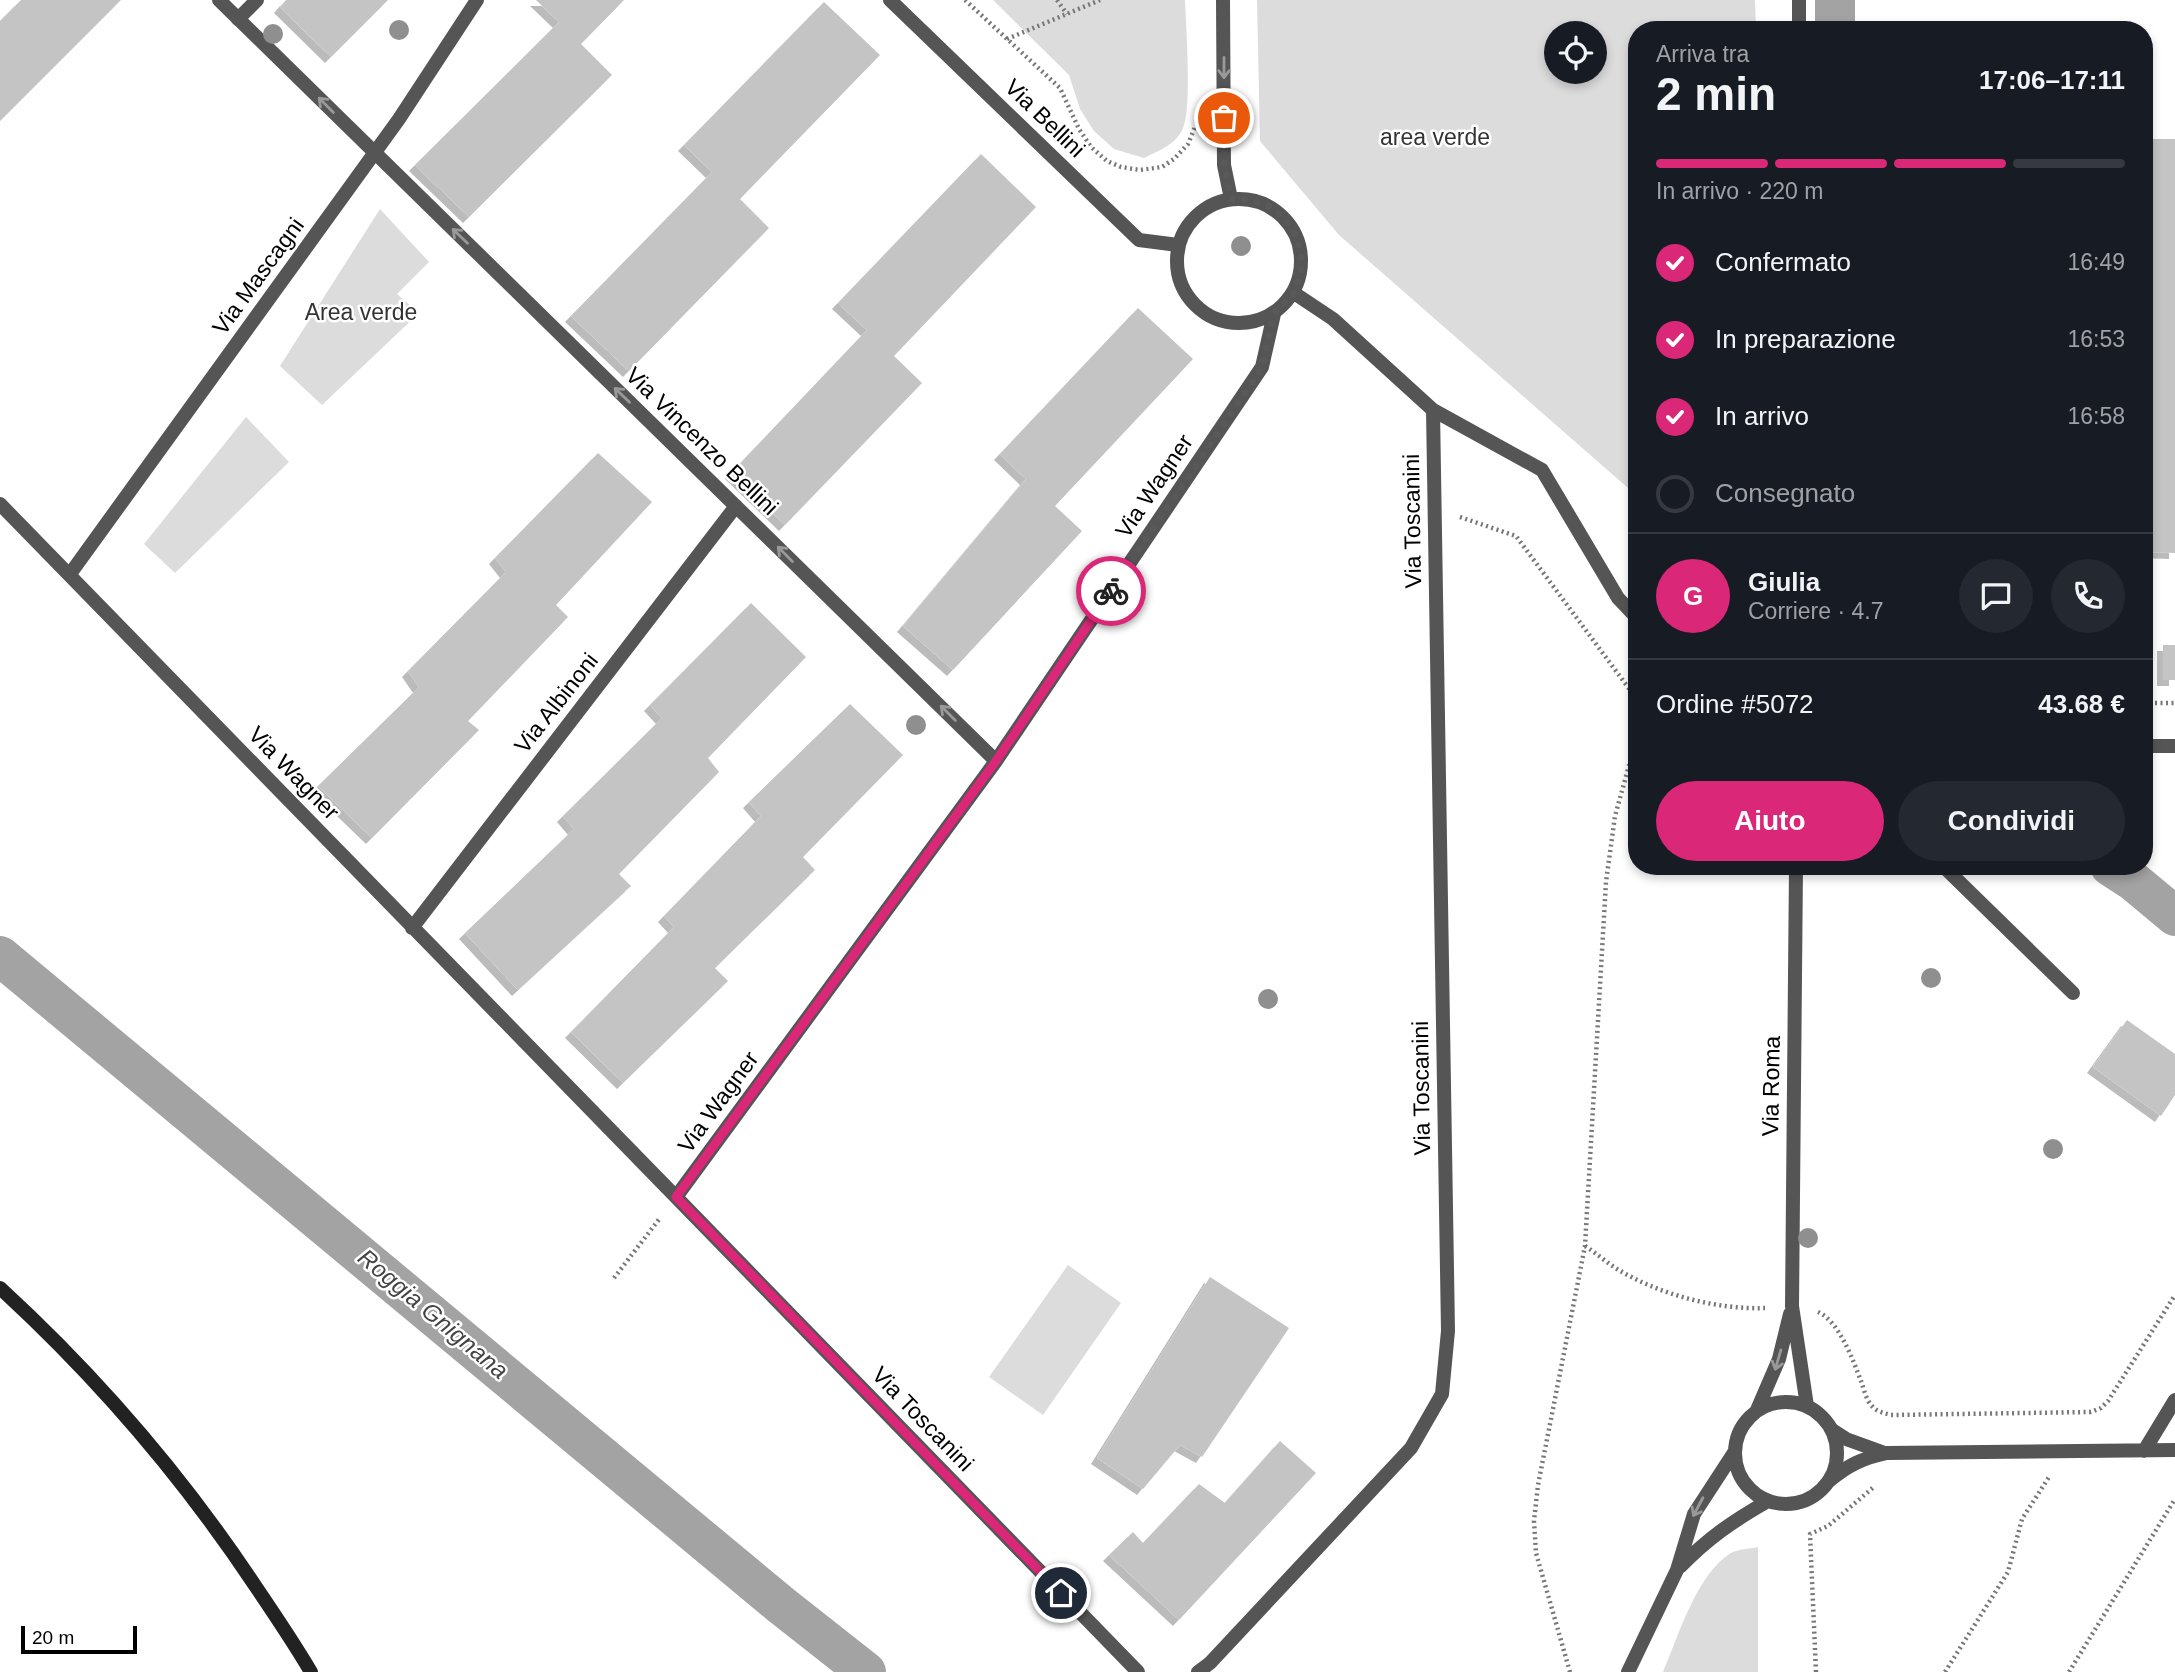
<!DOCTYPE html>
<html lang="it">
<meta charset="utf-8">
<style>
:root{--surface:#171b24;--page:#242831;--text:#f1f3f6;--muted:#9ea1a6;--line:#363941;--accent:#db2777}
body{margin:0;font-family:Arial,sans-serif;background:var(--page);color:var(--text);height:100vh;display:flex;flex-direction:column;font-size:26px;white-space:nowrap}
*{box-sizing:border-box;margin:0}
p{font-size:23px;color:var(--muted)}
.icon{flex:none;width:38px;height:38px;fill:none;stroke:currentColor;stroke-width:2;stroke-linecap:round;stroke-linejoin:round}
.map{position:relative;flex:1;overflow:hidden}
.sheet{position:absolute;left:1628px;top:21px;width:525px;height:854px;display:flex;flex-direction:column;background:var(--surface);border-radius:28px;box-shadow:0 4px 10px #0003}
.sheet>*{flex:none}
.buttons{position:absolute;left:1544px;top:21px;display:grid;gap:14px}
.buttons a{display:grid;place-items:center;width:63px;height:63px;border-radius:50%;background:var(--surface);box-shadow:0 4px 10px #0003;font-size:35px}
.scale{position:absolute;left:21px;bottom:18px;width:116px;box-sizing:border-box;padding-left:7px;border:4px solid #000;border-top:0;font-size:19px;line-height:24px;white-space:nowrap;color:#000;-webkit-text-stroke:5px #fff;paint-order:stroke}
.pin{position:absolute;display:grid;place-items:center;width:60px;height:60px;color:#fff;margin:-30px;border:4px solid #fff;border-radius:50%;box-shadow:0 2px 7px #0007}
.courier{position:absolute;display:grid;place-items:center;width:70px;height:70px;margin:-35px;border:5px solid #db2777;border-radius:50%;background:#fff;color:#222;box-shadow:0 2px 9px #0007}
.overview em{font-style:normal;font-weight:700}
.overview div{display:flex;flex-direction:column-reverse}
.overview{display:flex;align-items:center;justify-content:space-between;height:119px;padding:0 28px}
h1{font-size:46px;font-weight:700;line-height:52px}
.bar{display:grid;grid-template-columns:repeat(4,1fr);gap:10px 7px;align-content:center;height:84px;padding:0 28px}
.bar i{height:9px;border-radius:5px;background:var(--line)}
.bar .on{background:var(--accent)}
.bar p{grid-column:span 4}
.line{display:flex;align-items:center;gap:18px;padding:0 28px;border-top:2px solid var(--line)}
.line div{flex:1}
.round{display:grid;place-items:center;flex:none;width:74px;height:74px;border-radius:37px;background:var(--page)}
ol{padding:0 28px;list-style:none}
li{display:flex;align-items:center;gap:21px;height:77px}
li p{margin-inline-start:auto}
li .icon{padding:7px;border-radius:50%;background:var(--accent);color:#fff;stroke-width:4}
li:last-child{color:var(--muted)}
li i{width:38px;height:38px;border:4px solid var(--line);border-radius:50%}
.button{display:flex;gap:14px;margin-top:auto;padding:14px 28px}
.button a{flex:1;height:80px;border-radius:42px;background:var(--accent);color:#fff;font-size:28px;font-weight:700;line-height:80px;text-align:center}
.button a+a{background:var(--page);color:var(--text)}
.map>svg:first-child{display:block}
.green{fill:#dcdcdc;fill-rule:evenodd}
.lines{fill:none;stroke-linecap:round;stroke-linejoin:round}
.canal{stroke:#a3a3a3;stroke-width:40}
.building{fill:#c4c4c4;filter:url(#shadow)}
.path{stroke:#777;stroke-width:4.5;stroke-dasharray:2 3.5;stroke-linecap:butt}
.lane{stroke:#555;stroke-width:14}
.street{stroke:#555;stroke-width:14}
.secondary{stroke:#222;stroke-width:14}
.tree{fill:#8f8f8f}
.oneway{stroke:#999}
.done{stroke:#595959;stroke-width:7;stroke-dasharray:0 12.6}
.route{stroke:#db2777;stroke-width:9}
.labels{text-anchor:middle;stroke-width:5;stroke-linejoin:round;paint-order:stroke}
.street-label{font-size:23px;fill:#000;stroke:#fff}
.park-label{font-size:23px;fill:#333;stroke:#fff}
.water-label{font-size:24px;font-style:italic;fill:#444;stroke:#fff}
</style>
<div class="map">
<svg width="2175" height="1672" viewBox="0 0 2175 1672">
<defs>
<filter id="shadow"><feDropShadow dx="-6" dy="6" stdDeviation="0" flood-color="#0004"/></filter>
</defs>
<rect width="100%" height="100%" fill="#fff"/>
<!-- green -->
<path class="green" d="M993,0h192c1,27 7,106 -2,128 -6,16 -25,23 -39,30l-30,-9 -20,-18 -14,-22 -11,-34z
M1257,0h498l1,30h-120v465l-297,-260 -79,-94zM1556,33h38v39h-38z
M380,209l49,53 -32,32 22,19 -97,92 -42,-39z
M246,417l43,45 -114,111 -31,-29z
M1068,1265l53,38 -78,112 -54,-38z
M1758,1547v125h-95c15,-35 34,-99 68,-119 7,-4 18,-4 27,-6z"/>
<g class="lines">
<!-- canal -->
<path class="canal" d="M1835,0v30
M2110,866l23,15 42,35
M0,956l781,649 85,67"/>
</g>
<!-- building -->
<path class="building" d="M21,0h100l-121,121v-100z
M286,0h102l-57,57 -51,-50z
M536,0h88l-43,44 31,31 -143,142 -54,-52 144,-143z
M824,2l56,53 -140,144 29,29 -140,143 -58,-55 141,-144 -28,-27z
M2144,139h31v414l-31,-1z
M981,154l55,53 -142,149 28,27 -137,142 -54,-52 136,-143 -29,-27z
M1138,308l55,51 -138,147 27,25 -129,139 -50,-44 123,-147 -26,-25z
M598,453l54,49 -96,103 12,12 -100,104 11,9 -107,108 -54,-52 101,-99 -11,-16 98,-99 -11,-14z
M751,603l55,54 -98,101 11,14 -100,102 12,12 -113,104 -53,-57 109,-104 -11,-13 99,-98 -12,-13z
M2163,645h12v35h-12z
M850,704l53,51 -100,102 12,13 -100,98 13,13 -105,102 -52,-51 103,-105 -10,-11 97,-100 -12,-14z
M2127,1020l48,34v41l-14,21 -68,-49z
M1210,1277l79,51 -87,129 -22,-12 -37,44 -46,-31z
M1280,1441l36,32 -137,147 -70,-65 24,-23 10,11 56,-59 26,19z"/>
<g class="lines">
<!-- path -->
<path class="path" d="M965,0l95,88 19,41 12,18 16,14 14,6 19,3 22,-3 12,-8 14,-15 7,-17
M1057,0l10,14
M1007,39l93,-39
M1460,517l56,19 120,162
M2144,703h31
M1585,1246c11,7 21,16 32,23 41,25 100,41 148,39
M614,1278l46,-60
M1818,1312c21,9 35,48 43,69 3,8 5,19 11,25 5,6 12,7 19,9l200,-3 10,-4 7,-7 67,-106
M1570,1672l-34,-119 -2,-32 4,-36 47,-239 21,-364 9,-66 15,-54 6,-12
M1816,1672l-6,-138 18,-8 47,-40
M1945,1672l63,-100 14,-53 27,-42
M2069,1672l106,-173"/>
<!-- lane -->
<path class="lane" d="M238,19l19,-19
M1832,1430l14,9 36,13
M2144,1451l31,-51
M1829,1481c19,-16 34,-23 58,-28l288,-3"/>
<!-- street -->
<path class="street" d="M219,0l777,761
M890,0l249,240 39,5
M1223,0l1,165 7,34
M1799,0v30
M1177 261a62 62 0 1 1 124 0a62 62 0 1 1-124 0Z
M1294,293l39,26 100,91 109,60 76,128 18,19
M0,504l676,693 320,-436 266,-394 12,-53
M70,574l329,-455 78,-119
M2144,746h31
M1796,866l-4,440 15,100
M1943,866l130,127
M412,928l324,-422
M676,1197l462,475
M1735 1453a51 51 0 1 1 102 0a51 51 0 1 1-102 0Z
M1757,1410l22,-51 11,-45
M1680,1567c28,-29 53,-46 88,-66
M1198,1672l12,-9 201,-215 31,-54 6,-63 -15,-921
M1628,1672l49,-102 17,-56 41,-63"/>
<!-- secondary -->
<path class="secondary" d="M0,1288c97,89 183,189 256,299 19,28 38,56 55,85"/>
</g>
<!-- trees -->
<g class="tree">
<circle cx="399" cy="30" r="10"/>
<circle cx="273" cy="34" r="10"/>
<circle cx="1241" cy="246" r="10"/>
<circle cx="916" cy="725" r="10"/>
<circle cx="1931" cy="978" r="10"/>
<circle cx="1268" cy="999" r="10"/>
<circle cx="2053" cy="1149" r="10"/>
<circle cx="1808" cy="1238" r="10"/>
</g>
<!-- one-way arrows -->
<defs><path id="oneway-shaft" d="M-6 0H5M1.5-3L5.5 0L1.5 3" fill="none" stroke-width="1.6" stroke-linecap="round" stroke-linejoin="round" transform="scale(1.75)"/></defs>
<g class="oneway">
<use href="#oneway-shaft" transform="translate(1224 68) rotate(90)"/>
<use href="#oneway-shaft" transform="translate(326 105) rotate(-135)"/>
<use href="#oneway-shaft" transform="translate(460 236) rotate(-136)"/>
<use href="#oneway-shaft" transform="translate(622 395) rotate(-136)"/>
<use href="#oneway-shaft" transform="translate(785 554) rotate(-135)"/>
<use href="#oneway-shaft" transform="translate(948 713) rotate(-135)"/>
<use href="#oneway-shaft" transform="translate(1778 1360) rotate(106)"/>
<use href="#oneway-shaft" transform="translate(1698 1507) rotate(118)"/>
</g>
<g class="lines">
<!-- done -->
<path class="done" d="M1111,591l151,-223 12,-54 20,-21 7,-21v-20l-6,-18 -11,-16 -15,-12 -18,-6 -20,-1 -7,-35v-46"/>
<!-- route -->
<path class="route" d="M1061,1593l-385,-396 320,-436 115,-170"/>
</g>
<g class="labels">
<!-- street labels -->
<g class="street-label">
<text transform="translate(1045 118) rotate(44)" y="8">Via Bellini</text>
<text transform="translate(258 276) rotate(-54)" y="8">Via Mascagni</text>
<text transform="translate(702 441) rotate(44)" y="8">Via Vincenzo Bellini</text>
<text transform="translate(1154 486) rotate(-56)" y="8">Via Wagner</text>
<text transform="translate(1412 521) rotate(-91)" y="8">Via Toscanini</text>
<text transform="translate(556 703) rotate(-52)" y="8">Via Albinoni</text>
<text transform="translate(294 773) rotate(46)" y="8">Via Wagner</text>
<text transform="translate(1771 1086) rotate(-89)" y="8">Via Roma</text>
<text transform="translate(1421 1088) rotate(-91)" y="8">Via Toscanini</text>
<text transform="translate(718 1102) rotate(-54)" y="8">Via Wagner</text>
<text transform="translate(923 1419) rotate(46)" y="8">Via Toscanini</text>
</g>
<!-- park labels -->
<g class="park-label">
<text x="1435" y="145">area verde</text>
<text x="361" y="320">Area verde</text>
</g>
<!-- water labels -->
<g class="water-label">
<text transform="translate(433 1314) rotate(40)" y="8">Roggia Gnignana</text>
</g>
</g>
</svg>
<div class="buttons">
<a><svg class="icon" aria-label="locate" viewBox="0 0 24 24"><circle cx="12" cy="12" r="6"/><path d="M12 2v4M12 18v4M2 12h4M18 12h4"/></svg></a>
</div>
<div class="scale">20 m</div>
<div class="pin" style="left:1224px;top:118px;background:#ea580c"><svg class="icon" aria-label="bag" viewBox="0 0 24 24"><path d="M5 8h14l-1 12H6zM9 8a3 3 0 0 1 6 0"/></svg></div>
<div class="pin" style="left:1061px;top:1593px;background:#1f2937"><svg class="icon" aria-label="home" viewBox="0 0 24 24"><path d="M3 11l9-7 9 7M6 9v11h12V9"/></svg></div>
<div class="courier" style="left:1111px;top:591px"><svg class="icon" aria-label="bike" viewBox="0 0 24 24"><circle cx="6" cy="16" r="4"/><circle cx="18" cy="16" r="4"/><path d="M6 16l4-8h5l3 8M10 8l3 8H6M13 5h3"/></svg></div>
<section class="sheet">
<div class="overview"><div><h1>2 min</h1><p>Arriva tra</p></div><em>17:06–17:11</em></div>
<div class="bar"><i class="on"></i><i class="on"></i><i class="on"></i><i></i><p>In arrivo · 220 m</p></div>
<ol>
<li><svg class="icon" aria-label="check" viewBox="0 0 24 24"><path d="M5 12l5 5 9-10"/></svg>Confermato<p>16:49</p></li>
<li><svg class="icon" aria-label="check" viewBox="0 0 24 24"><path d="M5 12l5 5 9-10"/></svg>In preparazione<p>16:53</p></li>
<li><svg class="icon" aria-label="check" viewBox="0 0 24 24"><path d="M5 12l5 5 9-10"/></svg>In arrivo<p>16:58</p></li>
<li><i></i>Consegnato</li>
</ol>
<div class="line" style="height:126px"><b class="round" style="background:var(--accent);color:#fff">G</b><div><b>Giulia</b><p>Corriere · 4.7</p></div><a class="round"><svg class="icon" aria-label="chat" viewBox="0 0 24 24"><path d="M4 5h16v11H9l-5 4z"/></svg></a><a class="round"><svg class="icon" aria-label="phone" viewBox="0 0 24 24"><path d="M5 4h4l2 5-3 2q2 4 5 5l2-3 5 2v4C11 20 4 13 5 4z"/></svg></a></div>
<div class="line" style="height:91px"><div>Ordine #5072</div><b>43.68 €</b></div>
<div class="button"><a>Aiuto</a><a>Condividi</a></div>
</section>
</div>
